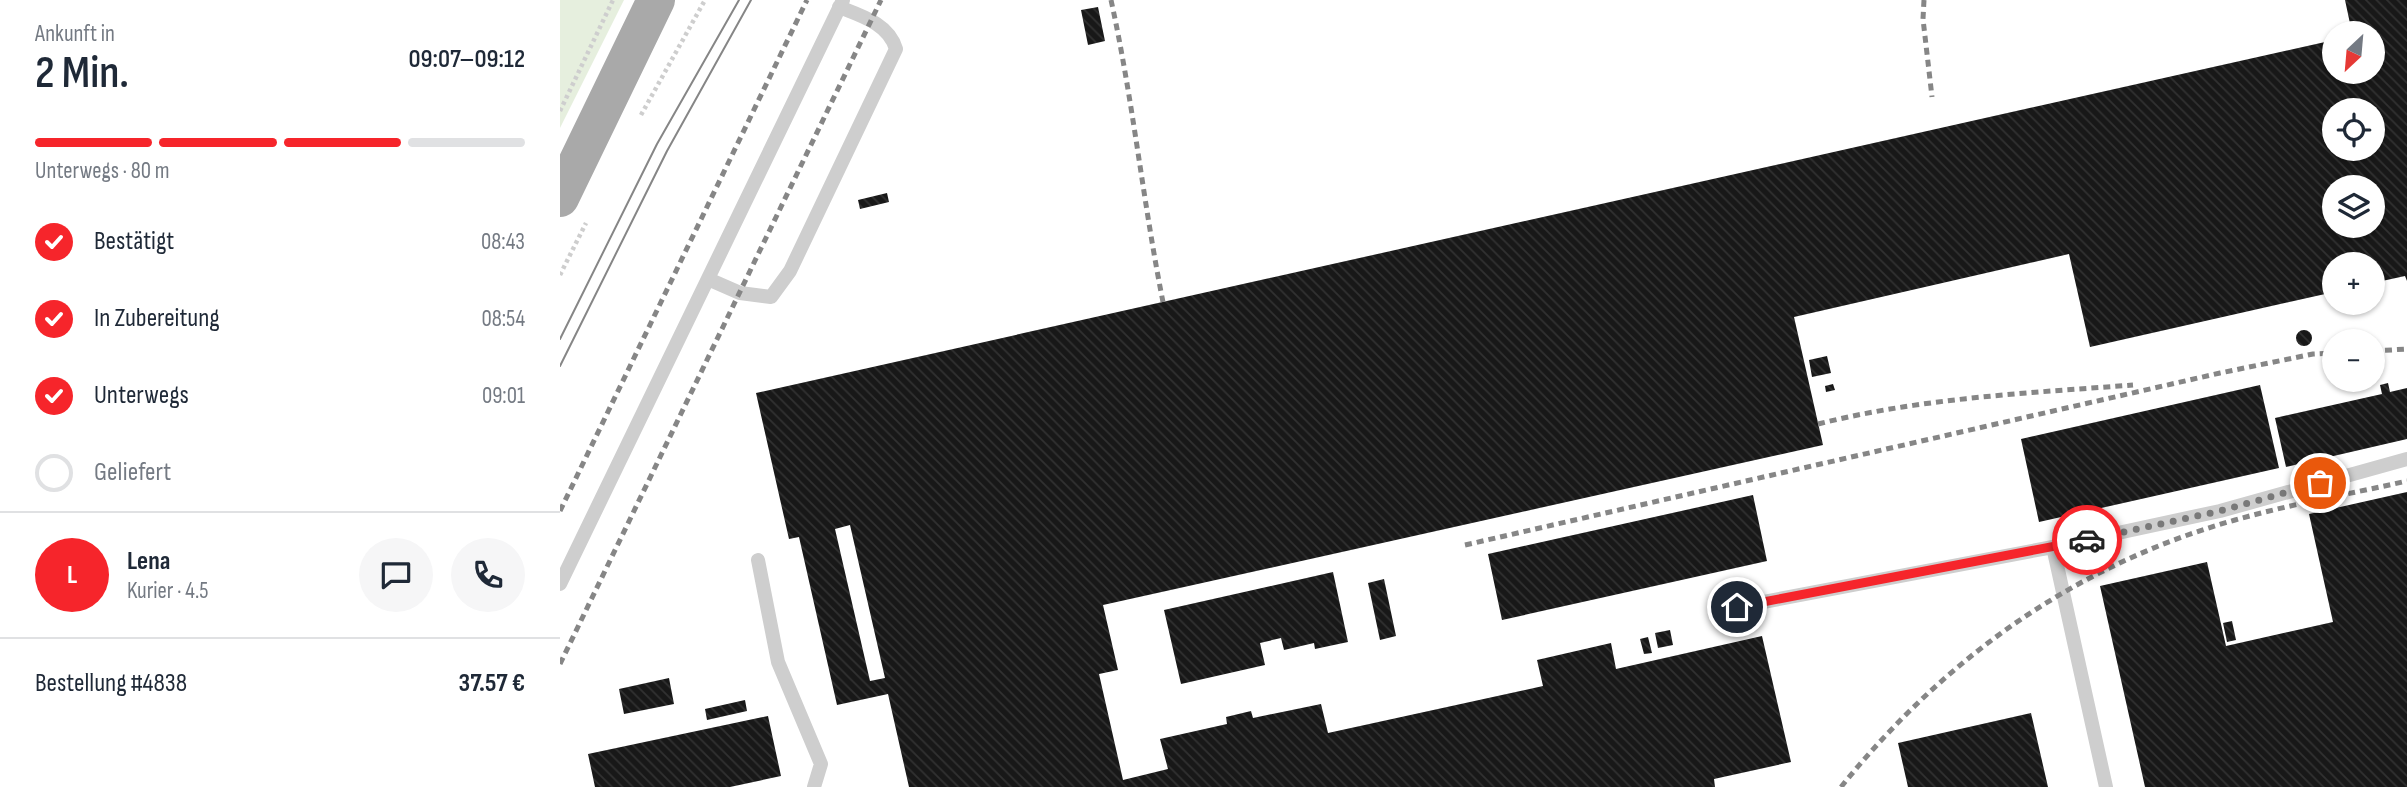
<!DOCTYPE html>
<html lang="de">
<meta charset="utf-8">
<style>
:root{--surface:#fff;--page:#f6f6f7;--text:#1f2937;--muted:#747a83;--line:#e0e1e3;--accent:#f6252b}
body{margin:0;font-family:"Sofia Sans Condensed",sans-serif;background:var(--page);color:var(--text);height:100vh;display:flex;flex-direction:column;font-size:26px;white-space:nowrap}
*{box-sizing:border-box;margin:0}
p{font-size:23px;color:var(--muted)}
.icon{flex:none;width:38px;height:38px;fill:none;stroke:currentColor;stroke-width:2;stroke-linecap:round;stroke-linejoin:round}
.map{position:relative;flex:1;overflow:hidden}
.side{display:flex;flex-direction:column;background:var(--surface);width:560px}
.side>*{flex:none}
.needle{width:46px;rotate:206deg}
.buttons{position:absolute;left:1762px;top:21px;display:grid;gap:14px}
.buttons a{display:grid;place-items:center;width:63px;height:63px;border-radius:50%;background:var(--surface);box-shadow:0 2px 5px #0004;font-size:35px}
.pin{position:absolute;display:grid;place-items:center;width:60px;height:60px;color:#fff;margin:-30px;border:4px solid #fff;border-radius:50%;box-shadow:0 2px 7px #0007}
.courier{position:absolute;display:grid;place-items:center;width:70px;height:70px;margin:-35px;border:5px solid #f6252b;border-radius:50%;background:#fff;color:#222;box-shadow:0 2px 9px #0007}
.head em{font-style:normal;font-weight:600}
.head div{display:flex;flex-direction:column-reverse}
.head{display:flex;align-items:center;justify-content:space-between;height:119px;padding:0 35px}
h1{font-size:46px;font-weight:600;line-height:52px}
.bar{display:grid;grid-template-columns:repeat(4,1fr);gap:10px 7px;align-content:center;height:84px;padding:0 35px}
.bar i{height:9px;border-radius:5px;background:var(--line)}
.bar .current{background:var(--accent)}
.bar p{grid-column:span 4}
.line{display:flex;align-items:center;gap:18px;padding:0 35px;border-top:2px solid var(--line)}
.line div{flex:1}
.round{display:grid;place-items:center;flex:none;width:74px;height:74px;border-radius:37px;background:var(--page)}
ol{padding:0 35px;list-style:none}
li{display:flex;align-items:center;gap:21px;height:77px}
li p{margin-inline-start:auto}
li .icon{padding:7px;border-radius:50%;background:var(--accent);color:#fff;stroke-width:4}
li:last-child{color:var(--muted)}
li i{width:38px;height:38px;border:4px solid var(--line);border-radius:50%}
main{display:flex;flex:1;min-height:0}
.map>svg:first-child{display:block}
.grass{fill:#e6efde}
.building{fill:url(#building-back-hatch);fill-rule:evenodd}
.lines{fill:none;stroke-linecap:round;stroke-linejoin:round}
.path{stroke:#cecece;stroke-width:4.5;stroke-dasharray:3.5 3.5;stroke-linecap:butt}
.lane{stroke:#cecece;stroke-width:14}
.primary{stroke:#a9a9a9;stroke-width:38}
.tram{stroke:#868686;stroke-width:2}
.rail{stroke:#868686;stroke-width:5;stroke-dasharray:7 5;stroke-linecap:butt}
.done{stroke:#797979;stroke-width:7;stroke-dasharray:0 12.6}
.route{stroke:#f6252b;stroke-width:9}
</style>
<main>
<section class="side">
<div class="head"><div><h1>2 Min.</h1><p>Ankunft in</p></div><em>09:07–09:12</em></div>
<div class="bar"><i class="current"></i><i class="current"></i><i class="current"></i><i></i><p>Unterwegs · 80 m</p></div>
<ol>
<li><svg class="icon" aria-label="check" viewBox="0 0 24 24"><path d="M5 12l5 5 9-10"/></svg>Bestätigt<p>08:43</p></li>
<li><svg class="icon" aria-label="check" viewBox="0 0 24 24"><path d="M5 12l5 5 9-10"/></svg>In Zubereitung<p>08:54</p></li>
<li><svg class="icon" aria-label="check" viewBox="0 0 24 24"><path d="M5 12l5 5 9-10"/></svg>Unterwegs<p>09:01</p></li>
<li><i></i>Geliefert</li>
</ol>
<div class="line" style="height:126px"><b class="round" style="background:var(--accent);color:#fff">L</b><div><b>Lena</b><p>Kurier · 4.5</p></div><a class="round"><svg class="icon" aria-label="chat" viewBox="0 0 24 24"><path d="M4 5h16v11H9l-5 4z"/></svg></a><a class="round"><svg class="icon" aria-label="phone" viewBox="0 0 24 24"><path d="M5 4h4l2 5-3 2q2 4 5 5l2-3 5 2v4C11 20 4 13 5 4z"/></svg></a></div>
<div class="line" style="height:91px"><div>Bestellung #4838</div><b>37.57 €</b></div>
</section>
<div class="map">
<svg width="1847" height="787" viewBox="0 0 1847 787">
<defs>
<pattern id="building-back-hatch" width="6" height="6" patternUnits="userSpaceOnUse" patternTransform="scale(1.75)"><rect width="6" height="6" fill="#181818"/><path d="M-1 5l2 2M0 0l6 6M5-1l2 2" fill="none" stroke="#313131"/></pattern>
</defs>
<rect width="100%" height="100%" fill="#fff"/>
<!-- grass -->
<path class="grass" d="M0,0h64l-64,128z"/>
<!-- building -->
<path class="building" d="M1785,0h62v281l-2,-5 -32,7v-19h-39v28l-244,55 -21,-93 -275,63 29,128 -720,160 15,65 -19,4 24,106 45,-11 -8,-30 67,-15 -1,-7 25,-6 2,7 68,-14 7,29 215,-47 -6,-26 74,-17 5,26 146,-33 29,126 -77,17 1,8h-806l-21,-93 -51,11 -38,-168 -10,2 -33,-146 1578,-353v32h39v-39h-21zM1774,110h39v39h-39zM1774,187h39v39h-39zM290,525l35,153 -15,3 -35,-152z
M538,7l7,34 -17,4 -7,-35z
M327,193l2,9 -29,7 -2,-9z
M1736 338a8 8 0 1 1 16 0a8 8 0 1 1-16 0Z
M1267,356l4,17 -19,4 -3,-17z
M1828,383l2,9 17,-4v51l-121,28 -11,-49 107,-24 -2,-9z
M1273,384l2,6 -9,2 -1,-6z
M1700,385l19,83 -240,54 -18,-83z
M1847,492v295h-262l-45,-201 107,-24 19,84 107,-24 -24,-108z
M1193,495l14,66 -265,59 -14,-66z
M773,572l15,70 -33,7 -1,-6 -30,7 -3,-12 -21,5 5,22 -84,19 -17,-74z
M824,579l12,57 -16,4 -12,-57z
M1672,621l4,19 -9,2 -4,-19z
M1110,630l3,15 -15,3 -3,-15z
M1088,637l4,16 -8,1 -4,-15z
M109,678l5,26 -50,10 -5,-25z
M185,700l2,11 -40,9 -2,-11z
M1471,713l17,74h-140l-10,-44z
M208,716l13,60 -51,11h-135l-7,-33z"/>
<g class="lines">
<!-- path -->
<path class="path" d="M0,111l53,-111
M81,115l64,-115
M0,275l26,-52"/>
<!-- lane -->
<path class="lane" d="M148,279l32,14 31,4 19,-26 106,-222c-7,-25 -34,-33 -57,-42
M1493,547l53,240
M198,560l20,102 43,102 -7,23
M0,584l283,-584
M1177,607l316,-60 167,-36 187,-52"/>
<!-- primary -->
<path class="primary" d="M0,198l96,-198"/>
<!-- tram -->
<path class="tram" d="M0,339l97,-195 82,-144
M0,366l107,-215 84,-151"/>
<!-- rail -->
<path class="rail" d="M551,0c22,100 32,202 52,302
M1364,0l-1,19 9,78
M1813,351l34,-2
M1258,424c103,-26 210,-31 315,-39
M0,511l247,-511
M905,545l755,-172 93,-19 21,-1
M0,664l321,-664
M1281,787c104,-129 234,-222 394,-267 56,-16 115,-26 172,-39"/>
</g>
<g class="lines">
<!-- done -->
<path class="done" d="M1527,540l133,-29 100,-28"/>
<!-- route -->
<path class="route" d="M1177,607l350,-67"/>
</g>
</svg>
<div class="buttons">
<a><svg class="needle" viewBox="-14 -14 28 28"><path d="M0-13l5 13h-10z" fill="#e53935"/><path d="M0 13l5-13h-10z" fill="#747a83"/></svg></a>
<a><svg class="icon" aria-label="locate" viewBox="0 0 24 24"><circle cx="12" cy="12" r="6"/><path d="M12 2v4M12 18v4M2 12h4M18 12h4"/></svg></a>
<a><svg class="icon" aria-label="layers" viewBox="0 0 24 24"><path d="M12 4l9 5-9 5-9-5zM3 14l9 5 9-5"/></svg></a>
<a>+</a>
<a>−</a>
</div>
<div class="pin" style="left:1760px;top:483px;background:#ea580c"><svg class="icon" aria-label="bag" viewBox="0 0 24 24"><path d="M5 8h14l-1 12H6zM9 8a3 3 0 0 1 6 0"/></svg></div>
<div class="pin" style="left:1177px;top:607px;background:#1f2937"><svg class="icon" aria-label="home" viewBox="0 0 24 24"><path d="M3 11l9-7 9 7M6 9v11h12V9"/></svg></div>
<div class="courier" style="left:1527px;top:540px"><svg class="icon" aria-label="car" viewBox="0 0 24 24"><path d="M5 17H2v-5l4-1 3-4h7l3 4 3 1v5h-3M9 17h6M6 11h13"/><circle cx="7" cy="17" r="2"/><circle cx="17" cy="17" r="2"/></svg></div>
</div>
</main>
